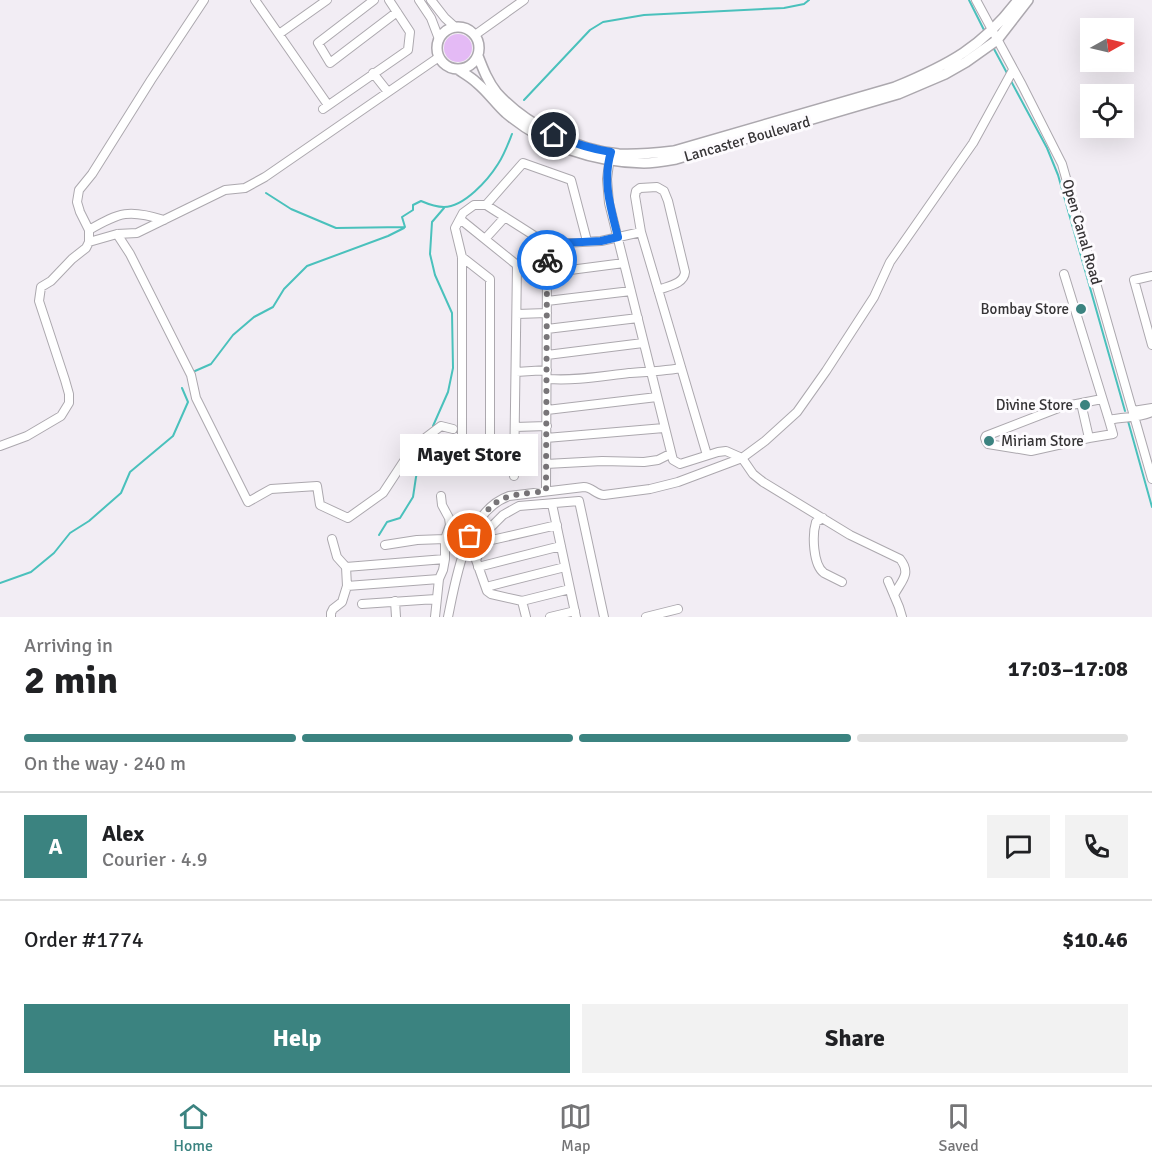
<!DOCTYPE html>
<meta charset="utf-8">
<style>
:root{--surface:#fff;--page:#f2f2f2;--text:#202124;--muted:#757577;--line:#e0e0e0;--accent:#3b8380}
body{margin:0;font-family:Signika,sans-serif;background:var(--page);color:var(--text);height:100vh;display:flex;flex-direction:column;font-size:22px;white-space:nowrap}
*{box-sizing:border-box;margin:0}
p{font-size:20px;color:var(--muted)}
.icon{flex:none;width:33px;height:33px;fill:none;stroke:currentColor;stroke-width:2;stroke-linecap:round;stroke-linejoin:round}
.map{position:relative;height:617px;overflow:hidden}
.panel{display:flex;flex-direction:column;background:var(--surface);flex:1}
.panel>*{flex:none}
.needle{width:39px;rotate:82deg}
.fabs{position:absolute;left:1080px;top:18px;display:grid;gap:12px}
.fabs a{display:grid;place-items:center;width:54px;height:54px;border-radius:0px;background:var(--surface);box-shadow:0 6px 24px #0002;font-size:30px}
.pin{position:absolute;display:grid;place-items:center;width:51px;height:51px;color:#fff;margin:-26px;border:3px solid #fff;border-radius:50%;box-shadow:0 2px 6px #0007}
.courier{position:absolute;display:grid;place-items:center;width:60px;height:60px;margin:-30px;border:4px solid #1a73e8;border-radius:50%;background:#fff;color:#222;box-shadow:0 2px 8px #0007}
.bubble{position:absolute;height:42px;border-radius:0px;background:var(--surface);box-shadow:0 6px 24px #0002;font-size:20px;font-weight:700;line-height:42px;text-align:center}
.overview em{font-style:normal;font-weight:700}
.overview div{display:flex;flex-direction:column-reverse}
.overview{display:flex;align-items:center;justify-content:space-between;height:102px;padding:0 24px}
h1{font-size:39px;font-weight:700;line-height:45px}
.bar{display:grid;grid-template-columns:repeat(4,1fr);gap:9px 6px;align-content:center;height:72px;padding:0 24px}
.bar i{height:8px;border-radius:4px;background:var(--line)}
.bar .on{background:var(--accent)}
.bar p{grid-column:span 4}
.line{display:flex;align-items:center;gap:15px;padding:0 24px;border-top:2px solid var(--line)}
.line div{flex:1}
.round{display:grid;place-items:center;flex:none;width:63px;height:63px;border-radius:0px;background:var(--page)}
.primary-button{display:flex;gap:12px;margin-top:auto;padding:12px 24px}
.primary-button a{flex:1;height:69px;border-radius:0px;background:var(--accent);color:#fff;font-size:24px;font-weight:700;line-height:69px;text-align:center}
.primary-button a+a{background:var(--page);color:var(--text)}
.menu{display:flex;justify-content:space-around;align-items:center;height:84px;border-top:2px solid var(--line);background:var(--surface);font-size:16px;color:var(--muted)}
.menu a{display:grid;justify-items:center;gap:3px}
.menu .on{color:var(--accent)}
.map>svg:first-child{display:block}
.green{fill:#e4baf5}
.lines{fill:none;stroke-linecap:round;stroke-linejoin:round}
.stream{stroke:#4ac1bc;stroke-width:2}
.minor-casing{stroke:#aca8ae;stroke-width:10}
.major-casing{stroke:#aca8ae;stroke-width:12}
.minor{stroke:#fff;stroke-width:8}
.major{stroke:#fff;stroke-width:9}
.done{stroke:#787578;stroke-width:6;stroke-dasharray:0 10.8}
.route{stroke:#1a73e8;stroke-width:8}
.poi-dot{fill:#3b8380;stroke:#fdfbfe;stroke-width:2}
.labels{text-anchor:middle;stroke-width:6;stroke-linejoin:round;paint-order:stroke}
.street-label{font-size:15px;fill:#363436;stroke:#fdfbfe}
.poi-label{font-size:15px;fill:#363436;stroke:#fdfbfe;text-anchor:end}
</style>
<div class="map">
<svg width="1152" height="617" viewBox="0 0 1152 617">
<rect width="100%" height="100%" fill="#f2edf4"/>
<!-- green -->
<path class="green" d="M444 48a14 14 0 1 1 28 0a14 14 0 1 1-28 0Z"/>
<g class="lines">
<!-- stream -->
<path class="stream" d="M969,0l16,32
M994,49l14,26
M1011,81l36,67 11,27 67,236
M524,100l66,-70 13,-8 41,-7 140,-7 20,-4 5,-4
M266,193l25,16 45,19 69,-1 -3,-10 11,-7v-5l8,-4c7,3 15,6 23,6 20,0 44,-27 54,-43 6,-9 10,-20 14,-30
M195,371l16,-7 22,-29 21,-18 19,-10 11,-18 23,-23 81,-30 16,-8
M1128,421l24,86
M433,426l15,-34 5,-24 -1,-55 -17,-38 -5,-21 2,-32 12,-14
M379,535l8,-13 13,-4 13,-21 3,-20 11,-35
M0,583l31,-11 23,-19 16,-20 19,-12 32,-28 9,-21 43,-36 15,-34 -6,-14"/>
<!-- minor casing -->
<g class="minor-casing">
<path id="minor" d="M255,0l73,105
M374,0l-56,43 12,20 67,-51
M419,0l12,18 8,21
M431,0l14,18 10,9
M976,0l46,85 40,79 90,315
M279,34l48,-34
M475,35l49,-35
M373,73l15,19
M323,109l85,-59 2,-18 -21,-32
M610,156l-3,23 2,24 64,257 7,4 38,-12 8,-1 16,7 11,16 10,8 87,53 50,24c12,15 1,22 -6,36
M486,205l37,-42 48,17 16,61
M460,219l57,46 -3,211
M89,230c31,-18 40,-21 75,-10
M117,234l13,20 61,121 5,23 52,104 23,-13 46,-3 3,19 28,13 35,-25 23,-35 14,-16 21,-16 12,3
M485,239l20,-22
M89,242l28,-8 20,-1 88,-43 20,-2 20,-11 174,-120
M462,257l28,22v178
M517,265l28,-21 56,-3 40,-9
M547,273l77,-10
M1064,274l45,146 4,14 -24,4 -58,13 -43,-7 -2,-3 -1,-3 1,-2 75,-29 41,-8
M1152,276l-18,4 18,65
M658,290c10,-4 26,-6 27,-18l-17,-71 -4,-10 -7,-4 -17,1 -4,3 -1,5 6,36 66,223
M547,301l84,-10
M517,314l30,-1
M547,329l91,-11
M547,355l96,-12
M516,372l31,-2
M548,379c27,2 54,-3 81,-6 17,-1 35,-2 52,-5
M1081,403l8,35
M547,410l110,-13
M1133,411l19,-3
M1109,420c15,-4 28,-1 43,-8
M515,427l32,-1
M546,438l118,-10
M0,446l27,-10 34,-20 8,-13v-9l-4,-14 -26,-79 2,-14 10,-6 21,-22 14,-11 3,-6v-12l-9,-18 -3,-10 2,-12 13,-16 59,-94 53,-80
M546,464l56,-3 42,1 14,-2 12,-6
M515,469l-49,-26 -4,-6v-180l-7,-29 8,-15 11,-8h12l55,35 4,4 2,21 -1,226
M552,504l24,113
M823,518l-7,4c-4,13 -3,43 8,51 6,3 12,6 18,9
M483,542l74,-17
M385,545l32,-5 28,-1
M346,567l99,-8v-20l5,-14 -1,-7 -7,-13 -1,-9
M478,567l83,-21
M439,579l4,-9 2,-11
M888,581l11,26 3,10
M347,586l92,-7 -4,38
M486,587l79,-20
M395,601l1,16
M522,601l48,-12
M362,604l74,-5
M331,617v-4l2,-4 9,-7 5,-16 -1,-19 -9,-10 -5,-18
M448,617c8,-39 18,-106 61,-121l75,-9c8,0 12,8 20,8l46,-6 28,-7 64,-24 23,-17 32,-29 29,-41 48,-74 16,-35 83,-119 40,-73
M526,617l-4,-16 -31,-7 -4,-3 -11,-31 13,-31 14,-14 16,-9 60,-5 25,116
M550,617l25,-6
M646,617l32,-8"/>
</g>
<!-- major casing -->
<g class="major-casing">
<path id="major" d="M437 48a21 21 0 1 1 42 0a21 21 0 1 1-42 0Z
M478,56c5,13 10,26 19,37 29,32 79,57 122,61 18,1 37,-1 55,-3l221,-64c53,-22 88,-40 123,-87
M459,70c6,4 13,8 18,13 11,9 19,21 29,30 39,33 88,49 138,50 10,0 21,-2 32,-4l222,-65 47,-20 21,-12 31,-22 31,-40"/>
</g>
<!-- minor -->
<use href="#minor" class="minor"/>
<!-- major -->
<use href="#major" class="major"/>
</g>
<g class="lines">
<!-- done -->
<path class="done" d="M470,536c24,-41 31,-40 76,-45l1,-231"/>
<!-- route -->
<path class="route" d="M547,260l-2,-16 56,-3 17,-4c-7,-28 -16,-56 -7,-85 -20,-3 -38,-9 -57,-17"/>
</g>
<!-- markers -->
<g class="poi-dot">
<circle cx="1081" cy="309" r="6"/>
<circle cx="1085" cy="405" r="6"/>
<circle cx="989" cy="441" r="6"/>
</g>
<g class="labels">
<!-- street labels -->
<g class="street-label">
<text transform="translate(747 139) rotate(-16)" y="5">Lancaster Boulevard</text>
<text transform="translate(1082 232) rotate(74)" y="5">Open Canal Road</text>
</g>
<!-- poi labels -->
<g class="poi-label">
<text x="1069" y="314">Bombay Store</text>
<text x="1073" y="410">Divine Store</text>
<text x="1001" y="446" text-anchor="start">Miriam Store</text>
</g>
</g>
</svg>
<div class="fabs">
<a><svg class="needle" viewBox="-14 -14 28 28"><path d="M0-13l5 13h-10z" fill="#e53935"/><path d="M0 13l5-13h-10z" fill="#757577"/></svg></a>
<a><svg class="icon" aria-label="locate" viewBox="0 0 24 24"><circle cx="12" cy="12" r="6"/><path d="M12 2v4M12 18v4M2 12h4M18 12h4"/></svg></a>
</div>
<div class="pin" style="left:470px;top:536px;background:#ea580c"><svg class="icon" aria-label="bag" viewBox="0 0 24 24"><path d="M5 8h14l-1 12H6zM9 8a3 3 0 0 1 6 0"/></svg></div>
<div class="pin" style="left:554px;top:135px;background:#1f2937"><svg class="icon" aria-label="home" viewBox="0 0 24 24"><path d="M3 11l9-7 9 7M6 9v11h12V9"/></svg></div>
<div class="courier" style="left:547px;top:260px"><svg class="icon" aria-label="bike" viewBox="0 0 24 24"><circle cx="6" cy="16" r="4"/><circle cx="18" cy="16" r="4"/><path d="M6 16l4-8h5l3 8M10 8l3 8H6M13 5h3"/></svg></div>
<div class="bubble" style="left:400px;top:434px;width:138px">Mayet Store</div>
</div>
<section class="panel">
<div class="overview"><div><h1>2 min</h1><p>Arriving in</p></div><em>17:03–17:08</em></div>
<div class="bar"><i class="on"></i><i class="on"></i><i class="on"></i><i></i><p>On the way · 240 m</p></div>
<div class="line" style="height:108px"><b class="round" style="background:var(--accent);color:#fff">A</b><div><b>Alex</b><p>Courier · 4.9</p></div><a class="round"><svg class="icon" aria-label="chat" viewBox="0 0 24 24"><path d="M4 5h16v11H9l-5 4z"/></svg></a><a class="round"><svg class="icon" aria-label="phone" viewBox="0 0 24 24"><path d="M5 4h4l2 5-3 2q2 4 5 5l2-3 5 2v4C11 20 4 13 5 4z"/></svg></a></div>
<div class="line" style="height:78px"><div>Order #1774</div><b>$10.46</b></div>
<div class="primary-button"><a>Help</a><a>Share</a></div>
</section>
<nav class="menu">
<a class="on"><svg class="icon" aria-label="home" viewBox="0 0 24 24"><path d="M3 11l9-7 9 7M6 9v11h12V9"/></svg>Home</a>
<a><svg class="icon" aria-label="map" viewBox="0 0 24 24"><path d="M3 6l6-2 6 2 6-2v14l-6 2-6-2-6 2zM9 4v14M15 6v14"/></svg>Map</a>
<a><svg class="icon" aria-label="saved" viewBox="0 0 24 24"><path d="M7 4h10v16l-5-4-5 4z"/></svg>Saved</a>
</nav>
